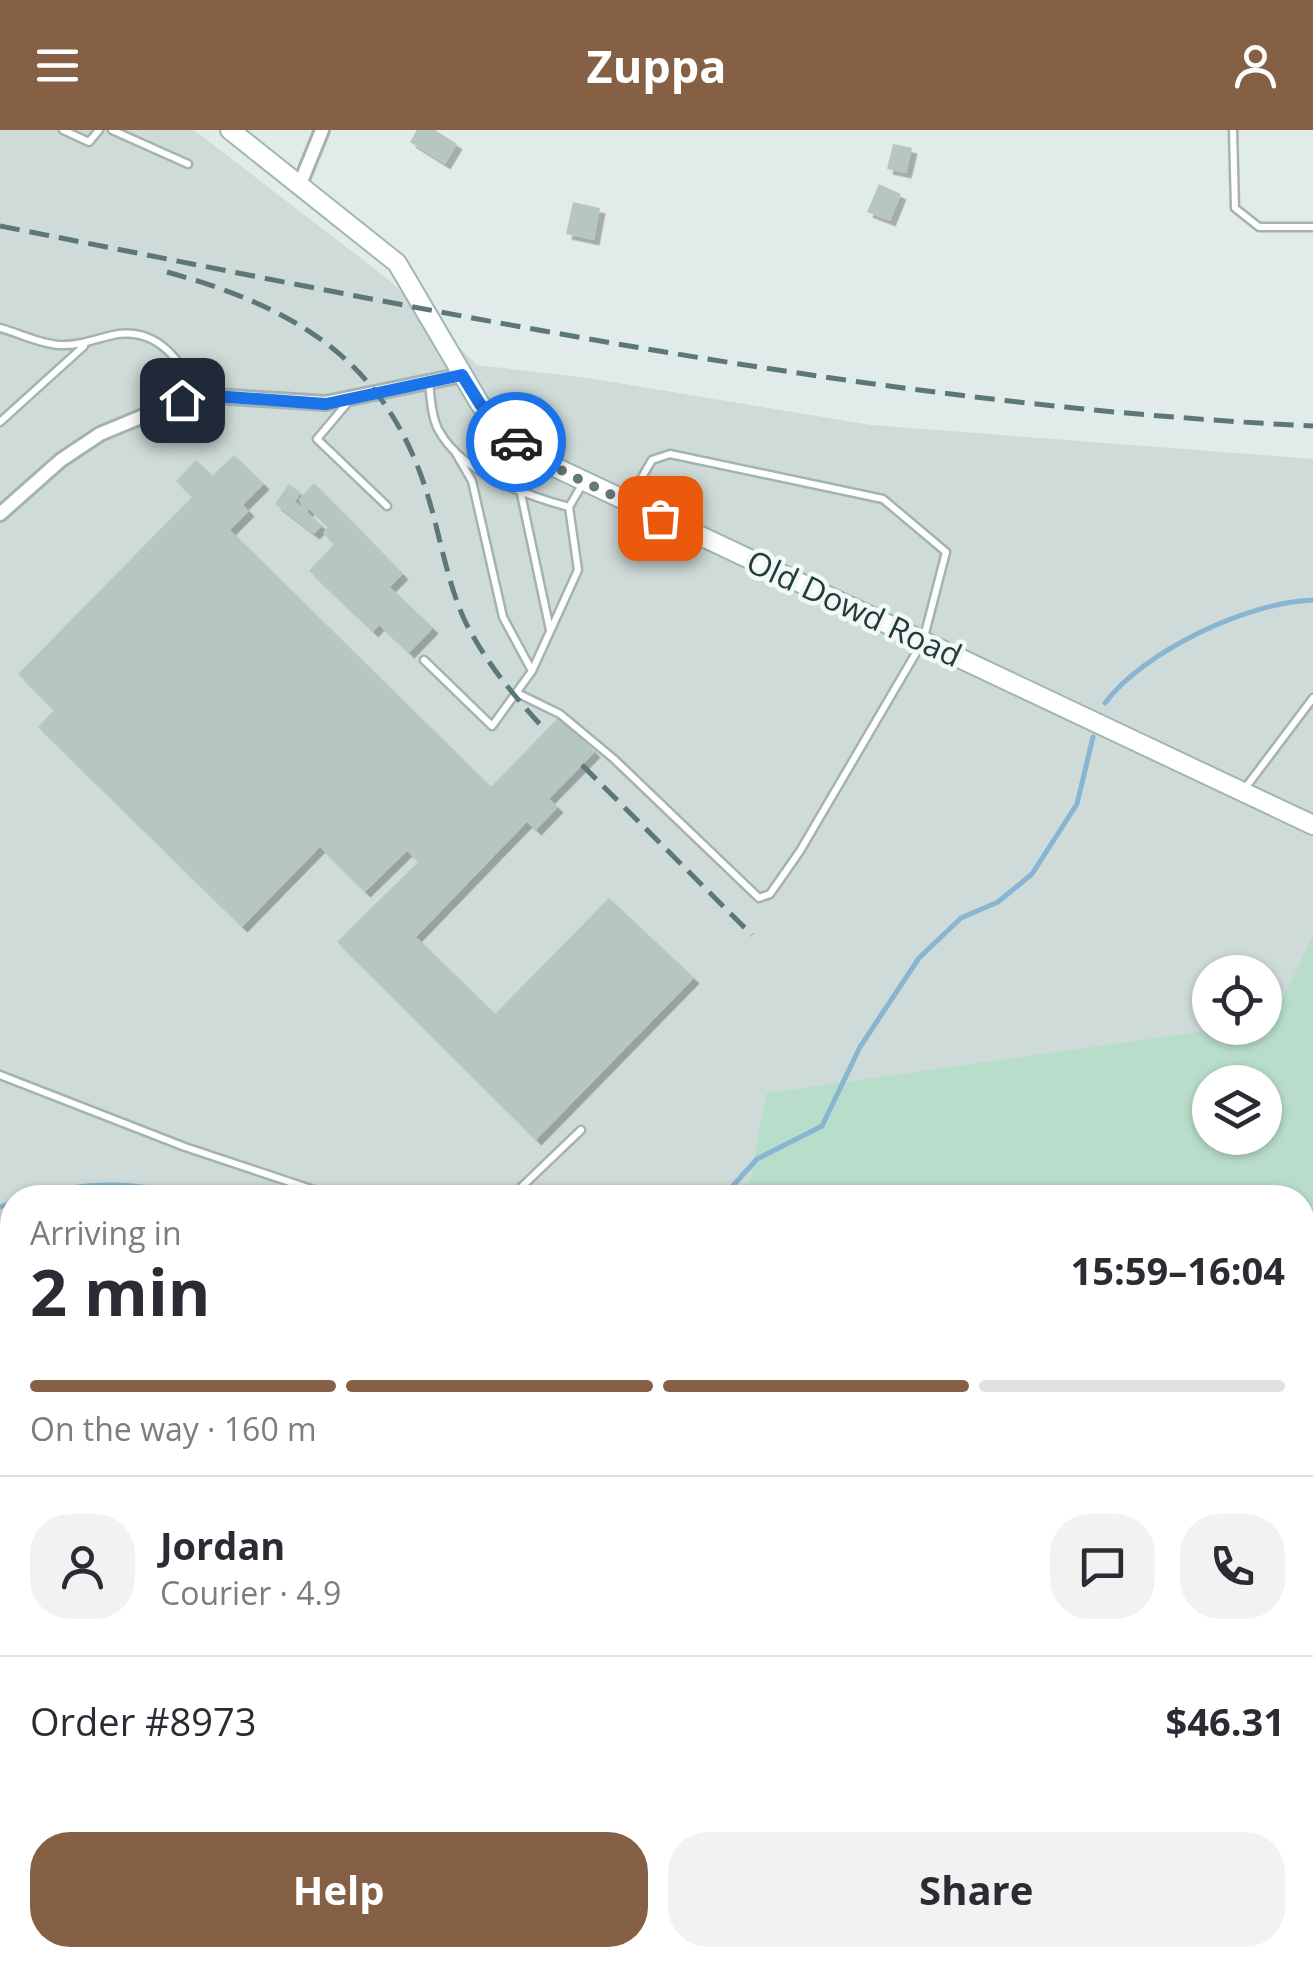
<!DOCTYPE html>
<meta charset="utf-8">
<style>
:root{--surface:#fff;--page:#f2f2f3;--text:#2b2b33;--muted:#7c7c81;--line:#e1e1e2;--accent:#856044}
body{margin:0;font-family:"Open Sans",sans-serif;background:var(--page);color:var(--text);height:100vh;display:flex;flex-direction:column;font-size:38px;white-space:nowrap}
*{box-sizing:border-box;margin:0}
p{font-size:32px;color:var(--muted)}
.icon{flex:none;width:55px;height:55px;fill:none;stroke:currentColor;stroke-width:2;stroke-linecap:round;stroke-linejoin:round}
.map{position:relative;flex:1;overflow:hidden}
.side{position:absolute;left:0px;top:1055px;width:1315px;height:782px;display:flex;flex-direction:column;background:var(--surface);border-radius:40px 40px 0 0;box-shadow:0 2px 8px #0004}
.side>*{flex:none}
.controls{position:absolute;left:1192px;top:825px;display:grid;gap:20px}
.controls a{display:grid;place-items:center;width:90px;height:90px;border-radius:50%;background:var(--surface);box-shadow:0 2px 8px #0004;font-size:50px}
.pin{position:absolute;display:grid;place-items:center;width:85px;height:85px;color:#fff;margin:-42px;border-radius:20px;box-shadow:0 5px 15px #0006}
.courier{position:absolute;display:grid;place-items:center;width:100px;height:100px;margin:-50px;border:8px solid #1a73e8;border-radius:50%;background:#fff;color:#222;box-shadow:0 2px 12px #0007}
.overview em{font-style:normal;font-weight:700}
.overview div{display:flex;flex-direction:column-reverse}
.overview{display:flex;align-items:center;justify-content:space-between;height:170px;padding:0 30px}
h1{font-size:65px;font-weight:700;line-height:75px}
.bar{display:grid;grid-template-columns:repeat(4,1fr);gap:15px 10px;align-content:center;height:120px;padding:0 30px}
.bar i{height:12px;border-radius:8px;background:var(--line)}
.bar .on{background:var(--accent)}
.bar p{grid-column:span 4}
.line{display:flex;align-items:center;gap:25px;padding:0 30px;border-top:2px solid var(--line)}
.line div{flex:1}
.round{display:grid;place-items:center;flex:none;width:105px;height:105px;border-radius:40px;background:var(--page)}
.primary-button{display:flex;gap:20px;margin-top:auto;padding:20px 30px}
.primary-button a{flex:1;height:115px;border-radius:40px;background:var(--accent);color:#fff;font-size:40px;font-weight:700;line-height:115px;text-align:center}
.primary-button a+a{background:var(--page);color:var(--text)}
header{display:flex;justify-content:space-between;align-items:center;height:130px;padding:0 30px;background:var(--accent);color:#fff;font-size:45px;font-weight:700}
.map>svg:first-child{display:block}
.built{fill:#cfdbd8}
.green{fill:#b9ddcb;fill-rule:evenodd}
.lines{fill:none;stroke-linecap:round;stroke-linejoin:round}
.stream{stroke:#88b5d1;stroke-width:5}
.building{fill:#b6c6c3;filter:url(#shadow)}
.lane-casing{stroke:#a4b3b1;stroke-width:11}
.street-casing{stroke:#a4b3b1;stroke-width:18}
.secondary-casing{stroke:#9fb7b4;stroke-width:22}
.lane{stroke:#fff;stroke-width:6}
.street{stroke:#fff;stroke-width:12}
.secondary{stroke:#fff;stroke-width:18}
.rail{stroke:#5c7876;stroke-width:5;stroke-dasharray:20 10;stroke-linecap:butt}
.done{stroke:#647978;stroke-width:10;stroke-dasharray:0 18}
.route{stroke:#1a73e8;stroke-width:12}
.labels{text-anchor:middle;stroke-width:9;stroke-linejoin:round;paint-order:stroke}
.street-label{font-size:32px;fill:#213c3b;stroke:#f1f8f6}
</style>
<header><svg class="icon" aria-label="menu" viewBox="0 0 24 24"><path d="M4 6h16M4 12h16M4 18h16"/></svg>Zuppa<svg class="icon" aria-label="person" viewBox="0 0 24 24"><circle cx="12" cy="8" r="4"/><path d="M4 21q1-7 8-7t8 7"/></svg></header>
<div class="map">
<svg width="1313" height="1837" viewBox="0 0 1313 1837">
<defs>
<filter id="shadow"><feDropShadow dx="5.5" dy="5.5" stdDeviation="0" flood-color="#0004"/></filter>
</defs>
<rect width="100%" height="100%" fill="#e1ebe9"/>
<!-- built -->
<path class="built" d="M0,0h194l195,150 88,85 111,13 283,47 442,34v475l-40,87 -8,1v-50h-55v56h14l-458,65 -19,104 -735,1v93l-12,-2z
M1313,1210v627h-232l-10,-12h231v-592z"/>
<!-- green -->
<path class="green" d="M1313,804v406l-10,23 -1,-165 -555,-1 19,-104 458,-65h41v-6l8,-2zM1210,952h55v56h-55z
M528,1825h543l10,12h-554z"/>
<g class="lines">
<!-- stream -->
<path class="stream" d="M1105,573c39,-52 143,-101 208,-103
M36,1068c51,-20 110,-14 162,0
M722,1068l35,-39 65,-33 38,-79 59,-89 42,-40 37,-16 34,-28 45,-70 16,-67
M0,1077l12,-4
M951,1825l11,12"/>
</g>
<!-- building -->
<path class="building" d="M417,0h18l22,14 -12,20 -35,-22z
M893,14l19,4 -6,25 -19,-4z
M879,54l22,10 -11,27 -23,-9z
M573,72l27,6 -6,32 -28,-6z
M234,325l30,29 -21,21 6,6 -19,19 261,257 68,-70 36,35 -46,47 9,8 -22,23 -9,-8 -111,115 79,77 114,-116 85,80 -158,162 -199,-198 81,-80 -11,-11 -42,41 -45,-45 -78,80 -204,-200 16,-17 -36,-36 174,-177 -16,-16 20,-21 16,16z
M314,353l89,91 -13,13 43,41 -24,25 -30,-28 -6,7 -64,-61 25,-27 -11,-11 5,-6 -19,-18 -2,3 15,14 -8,8 -39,-30 14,-20 12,9 -8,12 3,-3 6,5 -3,-8z"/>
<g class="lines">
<!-- lane casing -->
<g class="lane-casing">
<path id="lane" d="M63,0l26,12 10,-12
M112,0l76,34
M1233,0l2,78 24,19h54
M0,198c19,5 40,16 60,17 19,1 35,-6 53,-10 45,-9 69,27 86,62
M429,253c2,15 2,32 9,46 23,44 87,66 131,78l13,-22
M349,271l-32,38 70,67
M0,292l84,-76
M454,320l18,31 31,136 29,54 46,-101 -9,-63
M521,364l29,136
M424,530l68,66 40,-55
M519,564l41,20 54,45 145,139 11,-4 30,-43 123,-210 23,-89 -63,-53 -213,-45 -18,6 -24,41
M1243,661l70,-93
M0,945l185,72 153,51
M510,1068l71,-68
M1302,1415l11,-71
M1240,1825l1,12"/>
</g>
<!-- street casing -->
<g class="street-casing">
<path id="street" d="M300,54l22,-54
M0,384l61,-54 39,-26 82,-34 32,-4 112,7 136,-28
M163,1837l2,-12"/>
</g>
<!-- secondary casing -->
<g class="secondary-casing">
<path id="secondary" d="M230,0l167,133 83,141 28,32 36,26 769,363"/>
</g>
<!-- lane -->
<use href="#lane" class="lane"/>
<!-- street -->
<use href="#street" class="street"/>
<!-- secondary -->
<use href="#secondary" class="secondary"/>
<!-- rail -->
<path class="rail" d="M0,96c434,85 870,179 1313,200
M167,142c127,35 217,87 259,218 14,43 20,90 39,131 20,41 50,76 81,110
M582,635l170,170"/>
</g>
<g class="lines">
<!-- done -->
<path class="done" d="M516,312l50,31 94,45"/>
<!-- route -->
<path class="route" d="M182,270l32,-4 112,8 136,-29 18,29 36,38"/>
</g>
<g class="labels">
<!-- street labels -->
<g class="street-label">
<text transform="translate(854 479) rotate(25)" y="11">Old Dowd Road</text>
</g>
</g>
</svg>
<div class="controls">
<a><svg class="icon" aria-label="locate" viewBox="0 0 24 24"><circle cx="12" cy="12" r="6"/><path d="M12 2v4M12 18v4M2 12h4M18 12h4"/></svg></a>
<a><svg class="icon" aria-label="layers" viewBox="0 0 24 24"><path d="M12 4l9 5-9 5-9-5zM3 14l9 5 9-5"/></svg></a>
</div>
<div class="pin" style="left:660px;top:388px;background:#ea580c"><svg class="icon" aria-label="bag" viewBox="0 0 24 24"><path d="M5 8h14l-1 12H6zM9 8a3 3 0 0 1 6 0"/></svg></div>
<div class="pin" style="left:182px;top:270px;background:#1f2937"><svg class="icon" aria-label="home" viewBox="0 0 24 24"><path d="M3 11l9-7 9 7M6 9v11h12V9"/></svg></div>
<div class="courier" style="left:516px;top:312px"><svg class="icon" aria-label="car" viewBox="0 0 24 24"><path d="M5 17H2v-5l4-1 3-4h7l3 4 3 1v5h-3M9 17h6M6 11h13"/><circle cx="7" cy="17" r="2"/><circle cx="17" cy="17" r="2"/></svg></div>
<section class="side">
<div class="overview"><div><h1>2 min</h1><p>Arriving in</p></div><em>15:59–16:04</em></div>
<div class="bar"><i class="on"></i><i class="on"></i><i class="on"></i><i></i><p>On the way · 160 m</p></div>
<div class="line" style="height:180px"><a class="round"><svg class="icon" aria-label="person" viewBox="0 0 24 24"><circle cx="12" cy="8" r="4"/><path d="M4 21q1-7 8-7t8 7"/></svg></a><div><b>Jordan</b><p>Courier · 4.9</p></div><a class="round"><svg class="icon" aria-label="chat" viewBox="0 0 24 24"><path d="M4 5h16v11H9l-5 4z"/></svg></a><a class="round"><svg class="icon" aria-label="phone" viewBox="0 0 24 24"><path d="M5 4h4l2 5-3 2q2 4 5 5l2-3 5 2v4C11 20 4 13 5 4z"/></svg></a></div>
<div class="line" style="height:130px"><div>Order #8973</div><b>$46.31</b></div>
<div class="primary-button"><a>Help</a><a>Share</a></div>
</section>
</div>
